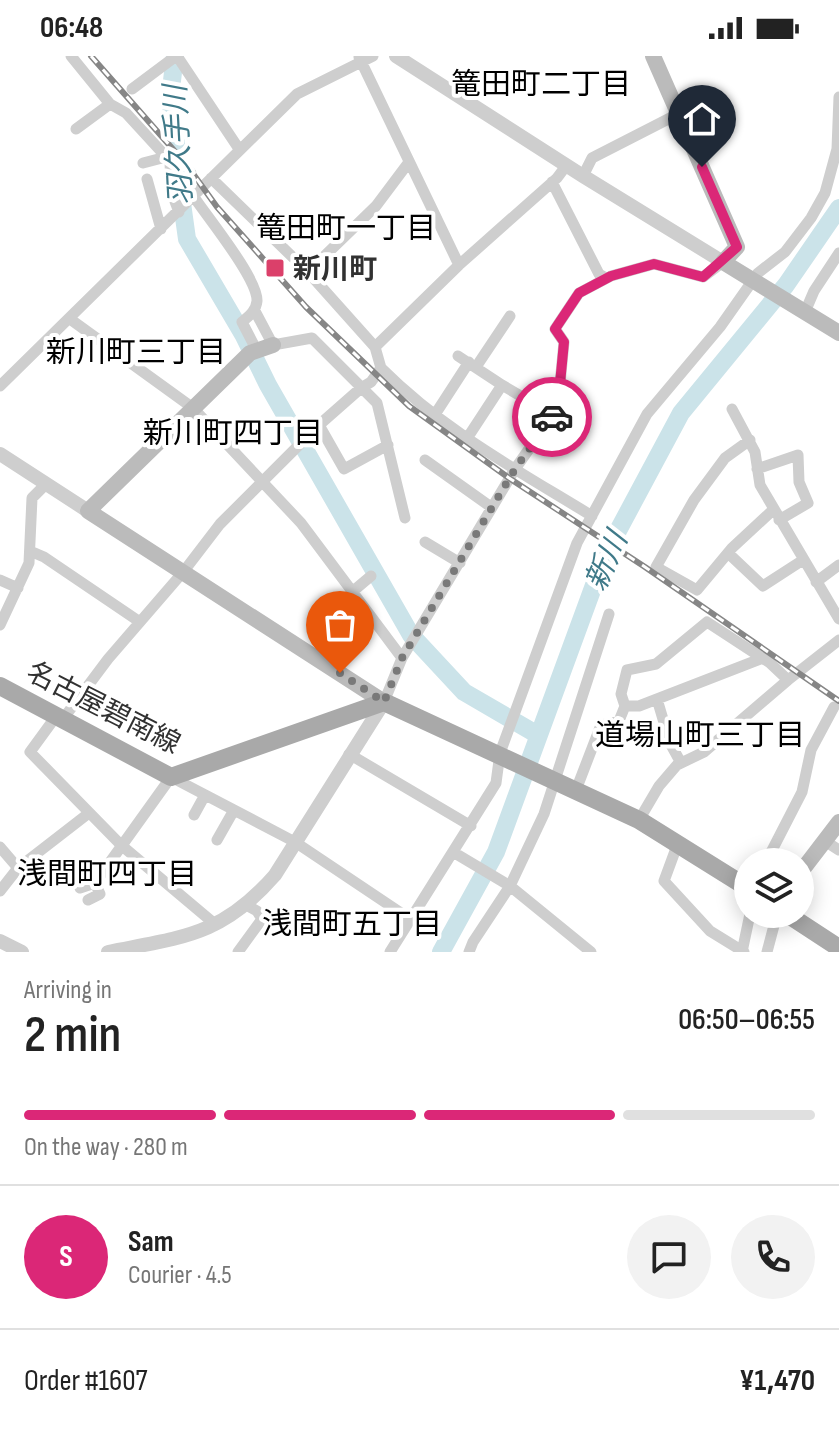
<!DOCTYPE html>
<meta charset="utf-8">
<style>
:root{--surface:#fff;--page:#f2f2f2;--text:#222;--muted:#767676;--line:#e0e0e0;--accent:#db2777}
body{margin:0;font-family:"Sofia Sans Condensed","Noto Sans JP",sans-serif;background:var(--page);color:var(--text);height:100vh;display:flex;flex-direction:column;font-size:30px;white-space:nowrap}
*{box-sizing:border-box;margin:0}
p{font-size:26px;color:var(--muted)}
.icon{flex:none;width:44px;height:44px;fill:none;stroke:currentColor;stroke-width:2;stroke-linecap:round;stroke-linejoin:round}
.map{position:relative;height:896px;overflow:hidden}
.details{display:flex;flex-direction:column;background:var(--surface);flex:1}
.details>*{flex:none}
.controls{position:absolute;left:734px;top:792px;display:grid;gap:16px}
.controls a{display:grid;place-items:center;width:80px;height:80px;border-radius:50%;background:var(--surface);box-shadow:0 4px 20px #0003;font-size:40px}
.pin{position:absolute;display:grid;place-items:center;width:68px;height:68px;color:#fff;margin:-82px -34px;border-radius:50% 50% 50% 0;rotate:-45deg;box-shadow:0 0 8px #0007}
.pin .icon{rotate:45deg}
.courier{position:absolute;display:grid;place-items:center;width:80px;height:80px;margin:-40px;border:6px solid #db2777;border-radius:50%;background:#fff;color:#222;box-shadow:0 2px 10px #0007}
.head em{font-style:normal;font-weight:600}
.head div{display:flex;flex-direction:column-reverse}
.head{display:flex;align-items:center;justify-content:space-between;height:136px;padding:0 24px}
h1{font-size:52px;font-weight:600;line-height:60px}
.bar{display:grid;grid-template-columns:repeat(4,1fr);gap:12px 8px;align-content:center;height:96px;padding:0 24px}
.bar i{height:10px;border-radius:6px;background:var(--line)}
.bar .current{background:var(--accent)}
.bar p{grid-column:span 4}
.line{display:flex;align-items:center;gap:20px;padding:0 24px;border-top:2px solid var(--line)}
.line div{flex:1}
.round{display:grid;place-items:center;flex:none;width:84px;height:84px;border-radius:42px;background:var(--page)}
.status{display:flex;justify-content:space-between;align-items:center;height:56px;padding:0 40px;background:var(--surface);direction:ltr}
.status svg{height:22px;fill:currentColor}
.map>svg:first-child{display:block}
.lines{fill:none;stroke-linecap:round;stroke-linejoin:round}
.river{stroke:#cbe3e9;stroke-width:18}
.minor{stroke:#cecece;stroke-width:11}
.tertiary{stroke:#cecece;stroke-width:14}
.secondary{stroke:#bbb;stroke-width:16}
.primary{stroke:#a9a9a9;stroke-width:18}
.rail-casing{stroke:#868686;stroke-width:6}
.rail{stroke:#fff;stroke-width:3;stroke-dasharray:9;stroke-linecap:butt}
.done{stroke:#797979;stroke-width:8;stroke-dasharray:0 14.4}
.route{stroke:#db2777;stroke-width:10}
.poi-dot{fill:#db406a;stroke:#fff;stroke-width:3}
.labels{text-anchor:middle;stroke-width:8;stroke-linejoin:round;paint-order:stroke}
.poi-label{font-size:28px;font-weight:bold;fill:#313131;stroke:#fff;text-anchor:start}
.street-label{font-size:28px;fill:#313131;stroke:#fff}
.neighbourhood-label{font-size:30px;fill:#000;stroke:#fff}
.water-label{font-size:30px;font-style:italic;fill:#407a89;stroke:#fff}
</style>
<div class="status"><b>06:48</b><svg viewBox="0 0 49 12"><path d="M0 12V9h3v3zM5 12V6h3v6zM10 12V3h3v9zM15 12V0h3v12zM26 1h20v11H26zM47 4h2v5h-2z"/></svg></div>
<div class="map">
<svg width="839" height="896" viewBox="0 0 839 896">
<rect width="100%" height="100%" fill="#fff"/>
<g class="lines">
<!-- river -->
<path class="river" d="M175,0l-5,41 6,46 -1,48 7,12 5,36 57,97 24,49 143,250 53,57 74,43
M441,896l55,-100 109,-297 76,-142 105,-128 53,-77"/>
<!-- minor -->
<path class="minor" d="M71,0l39,48 -34,25
M177,0l62,93
M359,1l100,208
M132,33l44,-33
M110,48l16,9 44,48 1,30 8,21
M143,107l23,-6
M583,120l9,-18 86,-44
M147,123l14,50
M552,126l47,92 7,4
M194,141c14,21 64,82 63,104 -1,10 -8,15 -15,21l14,27
M308,216l68,-66 33,-44
M255,255l18,34 39,-7 65,65 28,115
M805,256l9,-21 25,-38
M70,263l123,89 108,115 101,135
M375,291l84,-82 98,-87 9,-12
M458,300l44,29 51,30
M476,311l34,-51
M381,312c63,63 136,102 211,148
M0,330l297,-292 76,-38
M732,353l23,43 5,33 79,134
M434,360l35,-54
M319,369l25,44 44,-24
M466,384l36,-55
M750,384l-25,18 -31,42 -38,67 41,23 35,-42 41,-38
M425,404l66,47
M757,413l41,-14 1,27 9,21 -29,17
M425,486l35,21
M30,495l14,6 96,65
M728,497l35,33 40,-26
M0,524l18,8
M816,526l23,-17
M352,536l19,-16
M0,569l29,-62 3,-65 14,-14
M657,643l13,44 11,20
M384,646l18,-44 113,-189 38,-54 6,-21 5,-52 -9,-13 24,-36 32,-17 43,-12 49,13 20,-15
M625,650h14l124,-48
M57,659l-27,37 91,93 95,80
M63,663l45,-60 76,-88 36,-47 99,-99 42,-37 10,-6 10,-14 -6,-21 -67,-75 -97,-94
M349,698l122,72
M576,734l25,-65 18,-4 6,-15 -4,-12 6,-24 29,-6 51,-42 63,41 18,17
M194,759l11,-20
M639,764l20,-34 18,-21 27,-13 84,-72 51,-40
M217,784l17,-30
M825,785l14,9
M678,787l-14,38 46,50 34,21
M0,791l18,21
M453,796l57,34 81,66
M766,806l36,-70 9,-42 23,-43
M80,832l15,-5 76,-106 124,65 115,77
M0,835l18,-23 71,-55
M88,844l12,-6 -5,-11
M238,896l24,-33 -5,-8 -11,-6
M390,896l106,-169 4,-30 77,-210 70,-129 73,-87 38,-54 27,-21 26,-34 14,-25 12,-44 2,-52
M469,896l4,-10 37,-56 34,-72 65,-200
M742,896l8,-38
M767,896l10,-38"/>
<!-- tertiary -->
<path class="tertiary" d="M396,0l187,120 140,86
M0,398l88,57
M0,885l22,11
M108,896c75,-15 114,-16 167,-77l109,-173"/>
<!-- secondary -->
<path class="secondary" d="M653,0l84,191 -14,15 116,71
M273,289l-23,8 -162,158 296,191
M800,817l39,-51"/>
<!-- primary -->
<path class="primary" d="M0,630l171,91 213,-75 255,118 109,68
M787,858l52,34"/>
<!-- rail casing -->
<g class="rail-casing">
<path id="rail" d="M91,0l102,116
M186,108l31,43 89,100 103,99 100,72 136,89 194,134"/>
</g>
<!-- rail -->
<use href="#rail" class="rail"/>
</g>
<g class="lines">
<!-- done -->
<path class="done" d="M340,617l44,29 18,-44 113,-189 37,-52"/>
<!-- route -->
<path class="route" d="M552,361l7,-23 5,-52 -9,-13 24,-36 32,-17 43,-12 49,13 34,-30 -35,-80"/>
</g>
<!-- markers -->
<rect class="poi-dot" x="265" y="202" width="20" height="20" rx="4"/>
<g class="labels">
<!-- poi labels -->
<g class="poi-label">
<text x="293" y="222">新川町</text>
</g>
<!-- street labels -->
<g class="street-label">
<text transform="translate(104 651) rotate(27)" y="10">名古屋碧南線</text>
</g>
<!-- neighbourhood labels -->
<g class="neighbourhood-label">
<text x="541" y="38">篭田町二丁目</text>
<text x="346" y="182">篭田町一丁目</text>
<text x="136" y="306">新川町三丁目</text>
<text x="233" y="387">新川町四丁目</text>
<text x="700" y="689">道場山町三丁目</text>
<text x="107" y="828">浅間町四丁目</text>
<text x="352" y="878">浅間町五丁目</text>
</g>
<!-- water labels -->
<g class="water-label">
<text transform="translate(178 89) rotate(-93)" y="10">羽久手川</text>
<text transform="translate(606 505) rotate(-66)" y="10">新川</text>
</g>
</g>
</svg>
<div class="controls">
<a><svg class="icon" aria-label="layers" viewBox="0 0 24 24"><path d="M12 4l9 5-9 5-9-5zM3 14l9 5 9-5"/></svg></a>
</div>
<div class="pin" style="left:340px;top:617px;background:#ea580c"><svg class="icon" aria-label="bag" viewBox="0 0 24 24"><path d="M5 8h14l-1 12H6zM9 8a3 3 0 0 1 6 0"/></svg></div>
<div class="pin" style="left:702px;top:111px;background:#1f2937"><svg class="icon" aria-label="home" viewBox="0 0 24 24"><path d="M3 11l9-7 9 7M6 9v11h12V9"/></svg></div>
<div class="courier" style="left:552px;top:361px"><svg class="icon" aria-label="car" viewBox="0 0 24 24"><path d="M5 17H2v-5l4-1 3-4h7l3 4 3 1v5h-3M9 17h6M6 11h13"/><circle cx="7" cy="17" r="2"/><circle cx="17" cy="17" r="2"/></svg></div>
</div>
<section class="details">
<div class="head"><div><h1>2 min</h1><p>Arriving in</p></div><em>06:50–06:55</em></div>
<div class="bar"><i class="current"></i><i class="current"></i><i class="current"></i><i></i><p>On the way · 280 m</p></div>
<div class="line" style="height:144px"><b class="round" style="background:var(--accent);color:#fff">S</b><div><b>Sam</b><p>Courier · 4.5</p></div><a class="round"><svg class="icon" aria-label="chat" viewBox="0 0 24 24"><path d="M4 5h16v11H9l-5 4z"/></svg></a><a class="round"><svg class="icon" aria-label="phone" viewBox="0 0 24 24"><path d="M5 4h4l2 5-3 2q2 4 5 5l2-3 5 2v4C11 20 4 13 5 4z"/></svg></a></div>
<div class="line" style="height:104px"><div>Order #1607</div><b>¥1,470</b></div>
</section>
